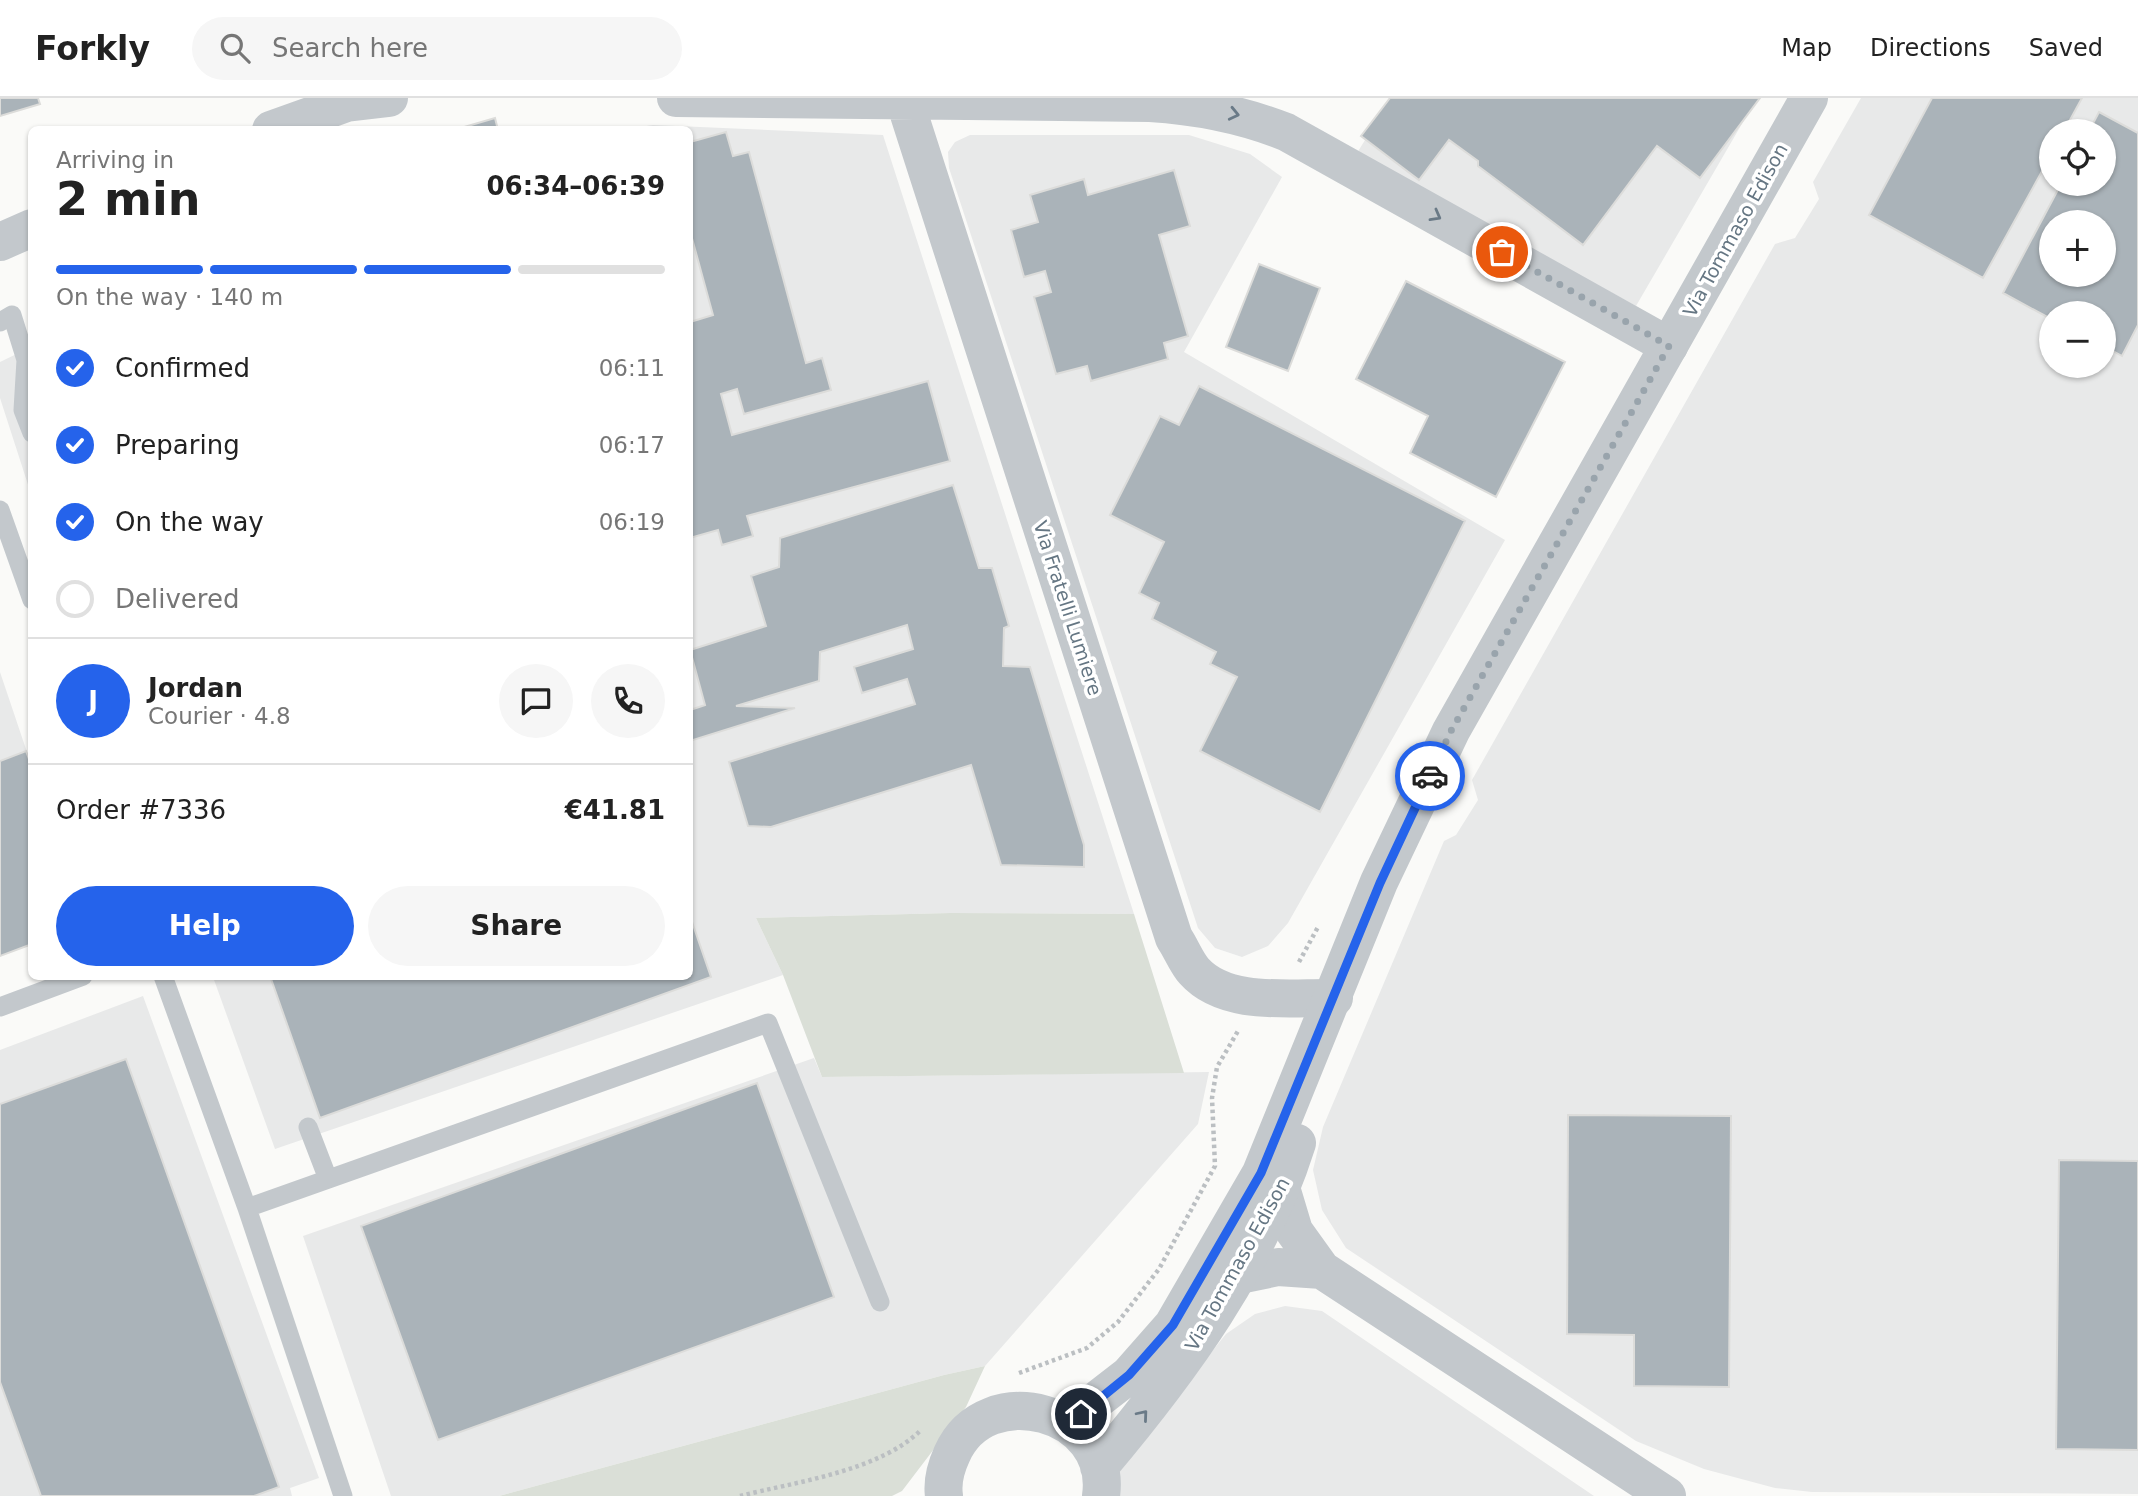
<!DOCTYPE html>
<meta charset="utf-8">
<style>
:root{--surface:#fff;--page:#f6f6f6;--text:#222;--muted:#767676;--line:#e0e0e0;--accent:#2563eb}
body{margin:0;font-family:"DejaVu Sans",sans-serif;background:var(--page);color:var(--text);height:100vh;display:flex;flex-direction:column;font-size:26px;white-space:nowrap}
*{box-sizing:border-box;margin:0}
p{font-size:23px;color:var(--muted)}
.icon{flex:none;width:38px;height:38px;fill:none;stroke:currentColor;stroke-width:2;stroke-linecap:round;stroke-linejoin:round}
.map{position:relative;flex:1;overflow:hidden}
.side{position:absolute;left:28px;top:28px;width:665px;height:854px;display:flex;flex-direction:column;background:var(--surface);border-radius:10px;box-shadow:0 2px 5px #0004}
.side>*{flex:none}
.fabs{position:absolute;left:2039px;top:21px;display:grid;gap:14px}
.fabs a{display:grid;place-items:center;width:77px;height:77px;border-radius:50%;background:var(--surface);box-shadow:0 2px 5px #0004;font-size:35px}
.pin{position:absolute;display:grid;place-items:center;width:60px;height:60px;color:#fff;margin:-30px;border:4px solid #fff;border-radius:50%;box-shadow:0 2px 7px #0007}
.courier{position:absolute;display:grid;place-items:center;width:70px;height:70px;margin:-35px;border:5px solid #2563eb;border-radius:50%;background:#fff;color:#222;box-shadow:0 2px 9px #0007}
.summary em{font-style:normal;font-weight:800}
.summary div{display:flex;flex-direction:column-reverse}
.summary{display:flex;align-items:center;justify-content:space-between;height:119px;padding:0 28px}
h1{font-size:46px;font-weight:800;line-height:52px}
.bar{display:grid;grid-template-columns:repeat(4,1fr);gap:10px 7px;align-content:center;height:84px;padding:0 28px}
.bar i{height:9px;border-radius:5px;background:var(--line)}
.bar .selected{background:var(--accent)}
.bar p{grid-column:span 4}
.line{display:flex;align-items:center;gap:18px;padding:0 28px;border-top:2px solid var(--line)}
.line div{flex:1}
.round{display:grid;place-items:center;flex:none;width:74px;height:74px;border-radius:37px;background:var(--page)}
ol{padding:0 28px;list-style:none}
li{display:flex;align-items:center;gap:21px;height:77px}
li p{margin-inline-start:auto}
li .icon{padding:7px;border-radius:50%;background:var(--accent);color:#fff;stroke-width:4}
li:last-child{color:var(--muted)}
li i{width:38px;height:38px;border:4px solid var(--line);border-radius:50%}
.primary-button{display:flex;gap:14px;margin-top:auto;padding:14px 28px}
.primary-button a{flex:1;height:80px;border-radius:42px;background:var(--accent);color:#fff;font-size:28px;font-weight:800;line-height:80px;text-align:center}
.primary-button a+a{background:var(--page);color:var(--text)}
header{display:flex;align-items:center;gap:42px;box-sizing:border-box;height:98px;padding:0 35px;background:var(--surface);border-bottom:2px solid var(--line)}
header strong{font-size:33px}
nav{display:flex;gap:38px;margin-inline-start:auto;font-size:24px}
.search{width:490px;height:63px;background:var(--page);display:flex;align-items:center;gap:18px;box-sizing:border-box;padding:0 24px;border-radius:38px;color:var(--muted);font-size:26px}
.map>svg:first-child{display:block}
.built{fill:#e8e9e9;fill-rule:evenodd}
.green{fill:#dadfd7}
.building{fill:#aab3b9;stroke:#dcdcda;stroke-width:2;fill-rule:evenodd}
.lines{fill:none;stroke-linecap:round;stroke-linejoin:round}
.path{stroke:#bbbfc2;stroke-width:4.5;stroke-dasharray:3.5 3.5;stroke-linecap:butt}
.service{stroke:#c3c8cc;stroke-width:19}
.minor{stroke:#c3c8cc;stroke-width:38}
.tertiary{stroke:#c3c8cc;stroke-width:38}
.oneway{stroke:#6a7a87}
.done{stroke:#99a4ac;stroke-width:7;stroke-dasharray:0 12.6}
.route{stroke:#2563eb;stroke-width:9}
.labels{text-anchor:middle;stroke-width:7;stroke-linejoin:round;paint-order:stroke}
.street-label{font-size:19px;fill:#657683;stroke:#fff}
</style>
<header>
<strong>Forkly</strong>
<div class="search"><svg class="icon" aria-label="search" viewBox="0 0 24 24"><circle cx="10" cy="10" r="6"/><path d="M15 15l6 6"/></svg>Search here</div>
<nav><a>Map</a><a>Directions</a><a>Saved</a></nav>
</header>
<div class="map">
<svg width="2138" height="1398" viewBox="0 0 2138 1398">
<rect width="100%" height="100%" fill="#fafaf8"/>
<!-- built -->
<path class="built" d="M1391,0h366l-121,208 -279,-153z
M1861,0h277v1396l-326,-2 -37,-4 -71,-19 -68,-28 -290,-193 -24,-38 -9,-40 10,-43 121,-286 12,-6 22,-35 -6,-20 303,-536 20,-6 24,-39 -6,-17zM2051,33h53v53h-53zM2051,124h53v53h-53zM2051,215h53v53h-53z
M653,27l230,10 251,779 -184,-1 -194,5 27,57 -508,174 -62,-172 477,-1v-846l-64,-1z
M970,37h219l61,19 32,23 -98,175 321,188 -217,383 -20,23 -26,11 -27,-9 -17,-20 -249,-760 -1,-16 7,-10z
M31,249v147l-31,-96v-36z
M0,574l32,95 -1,178 -31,11z
M143,898l176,482 -29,10 2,8h-292v-446z
M814,960l8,19 387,-5 -11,52 -213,242 -41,9 -445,121h-108l-88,-260z
M1285,1208l37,5 272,185h-483l5,-26 110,-136 29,-20z"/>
<!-- green -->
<path class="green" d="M950,815l184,1 50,159 -362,4 -39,-102 -27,-57z
M985,1268l-19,41 -64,84 -10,5h-393l445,-121z"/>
<!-- building -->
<path class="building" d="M0,0h38l2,6 -40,12z
M1390,0h370l-60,80 -43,-32 -74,99 -105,-79v-5l-29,-21 -30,40 -58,-44z
M1932,0h150l-18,33h-13v24l-68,123 -114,-63z
M2099,14l39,21v192l-16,31 -18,-10v-33h-53v6l-48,-26 58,-109h43v-53h-15zM2051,124h53v53h-53z
M495,20l3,12h-44z
M726,34l7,24 16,-4 57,211 16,-5 9,32 -87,24 -7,-25 -16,5 11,41 196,-54 22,80 -203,55 6,20 -31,9 -4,-15 -28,8v-216l23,-7 -23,-84v-89z
M1174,72l16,56 -31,9 29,101 -24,7 4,16 -77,22 -4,-15 -31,8 -22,-77 17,-5 -6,-21 -21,6 -13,-47 27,-8 -8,-27 54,-16 4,16z
M1259,166l61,24 -32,83 -62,-24z
M1406,183l159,81 -69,135 -86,-44 18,-37 -72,-37z
M1199,288l266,135 -145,291 -120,-61 37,-74 -27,-13 6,-12 -64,-33 7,-16 -20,-10 25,-51 -54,-27 50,-99 19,9z
M953,387l26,83h13l17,58 -5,2 -1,38 27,1 54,178v22l-83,-2 -30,-100 -200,62 -23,-1 -19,-64 186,-58 -8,-25 -45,14 -8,-26 59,-18 -6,-24 -87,27 -1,29 -83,25 59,2 -105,33v-31l15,-5 -15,-55 76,-24 -15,-50 28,-9 1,-29z
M26,653l6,16v177l-32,12v-195z
M690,818l21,61 -391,141 -50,-142h420z
M126,961l153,428 -25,9h-213l-41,-114v-278z
M757,985l77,214 -396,143 -77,-214z
M1568,1017l163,1 -2,271 -95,-1v-51l-67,-1z
M2059,1062l79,1v289l-82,-1z"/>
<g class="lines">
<!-- path -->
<path class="path" d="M1299,864l19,-35
M1019,1275l68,-25 31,-26 41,-53 56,-103 -3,-68 5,-31 21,-36
M740,1398c55,-14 140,-25 181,-66"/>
<!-- service -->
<path class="service" d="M0,224l12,-7 14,45 -3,50 9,23
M0,412l32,90
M163,878l84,232 521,-185 112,279
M0,909l83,-31
M308,1029l20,52
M247,1110l96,288"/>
<!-- minor -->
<path class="minor" d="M676,0l474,5c48,3 91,11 136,29l383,214
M905,4l269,836c7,10 12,24 20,33 32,36 97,26 140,27
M271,32l75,-27 43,-5
M0,144l32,-14
M1322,1172l345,226
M1235,1178l43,-9 44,3 -28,-39 -12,-40"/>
<!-- tertiary -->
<path class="tertiary" d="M1067,1325l62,-48 44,-50 88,-152 118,-291 72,-151 358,-633
M1099,1369c81,-96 160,-203 198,-324
M944,1398c-2,-14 2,-29 8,-42 34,-77 161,-43 149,42"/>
</g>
<!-- one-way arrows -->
<defs><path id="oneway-chevron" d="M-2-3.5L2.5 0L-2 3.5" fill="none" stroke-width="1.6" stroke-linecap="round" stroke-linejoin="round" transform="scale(1.75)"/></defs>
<g class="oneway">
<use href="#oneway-chevron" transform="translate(1234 16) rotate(13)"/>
<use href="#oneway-chevron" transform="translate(1436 118) rotate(29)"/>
<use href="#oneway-chevron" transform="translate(1143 1317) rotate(-50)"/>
</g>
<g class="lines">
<!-- done -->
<path class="done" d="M1430,678l21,-45 218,-385 -167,-94"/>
<!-- route -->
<path class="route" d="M1081,1316l48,-39 44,-50 88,-152 119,-290 50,-107"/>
</g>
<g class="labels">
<!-- street labels -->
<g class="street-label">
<text transform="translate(1735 132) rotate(-61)" y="7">Via Tommaso Edison</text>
<text transform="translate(1068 510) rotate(72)" y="7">Via Fratelli Lumiere</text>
<text transform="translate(1237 1166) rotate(-61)" y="7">Via Tommaso Edison</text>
</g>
</g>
</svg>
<div class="fabs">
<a><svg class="icon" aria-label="locate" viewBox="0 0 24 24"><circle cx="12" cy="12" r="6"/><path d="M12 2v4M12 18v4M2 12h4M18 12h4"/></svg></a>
<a>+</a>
<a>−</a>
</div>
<div class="pin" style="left:1502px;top:154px;background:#ea580c"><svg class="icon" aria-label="bag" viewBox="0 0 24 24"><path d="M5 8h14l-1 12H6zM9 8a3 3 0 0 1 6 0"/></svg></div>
<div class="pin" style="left:1081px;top:1316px;background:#1f2937"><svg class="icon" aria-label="home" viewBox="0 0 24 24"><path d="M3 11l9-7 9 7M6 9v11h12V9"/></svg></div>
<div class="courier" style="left:1430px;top:678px"><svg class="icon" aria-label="car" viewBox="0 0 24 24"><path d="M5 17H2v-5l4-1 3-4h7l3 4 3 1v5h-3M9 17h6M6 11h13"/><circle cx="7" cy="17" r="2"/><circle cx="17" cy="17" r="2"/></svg></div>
<section class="side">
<div class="summary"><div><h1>2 min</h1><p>Arriving in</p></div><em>06:34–06:39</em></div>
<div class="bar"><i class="selected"></i><i class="selected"></i><i class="selected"></i><i></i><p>On the way · 140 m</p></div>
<ol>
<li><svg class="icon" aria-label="check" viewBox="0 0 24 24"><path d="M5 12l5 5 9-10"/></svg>Confirmed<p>06:11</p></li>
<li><svg class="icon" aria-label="check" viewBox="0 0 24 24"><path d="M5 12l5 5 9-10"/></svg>Preparing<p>06:17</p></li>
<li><svg class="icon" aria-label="check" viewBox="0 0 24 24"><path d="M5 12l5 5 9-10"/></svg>On the way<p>06:19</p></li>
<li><i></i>Delivered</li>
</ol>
<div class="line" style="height:126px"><b class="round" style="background:var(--accent);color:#fff">J</b><div><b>Jordan</b><p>Courier · 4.8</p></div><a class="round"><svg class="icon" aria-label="chat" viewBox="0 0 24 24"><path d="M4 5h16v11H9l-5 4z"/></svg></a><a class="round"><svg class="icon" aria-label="phone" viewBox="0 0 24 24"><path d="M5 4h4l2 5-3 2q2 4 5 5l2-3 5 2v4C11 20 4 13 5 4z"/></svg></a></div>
<div class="line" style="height:91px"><div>Order #7336</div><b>€41.81</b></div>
<div class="primary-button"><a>Help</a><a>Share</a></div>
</section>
</div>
